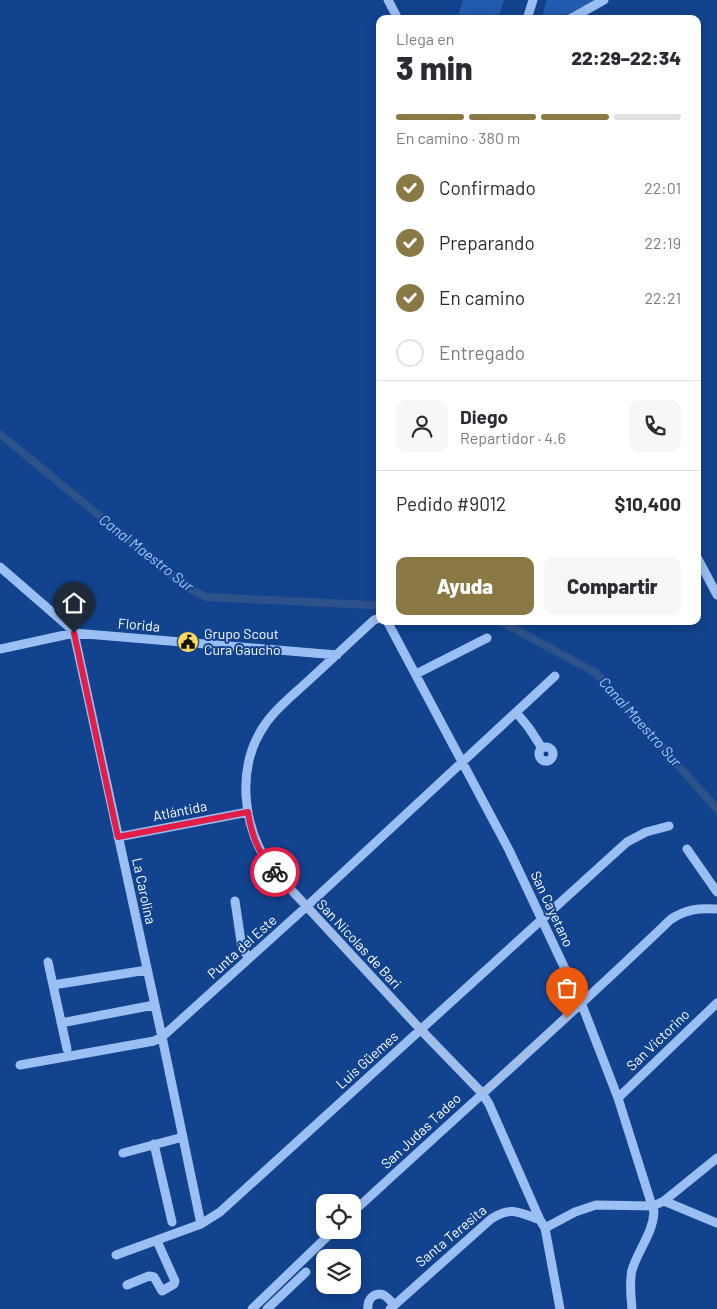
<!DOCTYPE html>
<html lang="es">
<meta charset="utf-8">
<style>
:root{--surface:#fff;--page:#f7f7f7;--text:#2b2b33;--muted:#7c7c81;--line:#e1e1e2;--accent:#8a7845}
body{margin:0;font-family:Barlow,sans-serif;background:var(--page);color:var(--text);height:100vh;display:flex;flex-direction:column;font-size:19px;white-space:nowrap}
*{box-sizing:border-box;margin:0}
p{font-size:16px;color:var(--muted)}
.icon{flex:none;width:28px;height:28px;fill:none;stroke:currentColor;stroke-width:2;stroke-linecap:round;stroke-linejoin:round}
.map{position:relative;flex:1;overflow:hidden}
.panel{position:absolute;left:376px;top:15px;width:325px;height:610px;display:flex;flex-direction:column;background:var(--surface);border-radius:10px;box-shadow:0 2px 12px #0003}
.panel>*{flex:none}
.buttons{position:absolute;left:316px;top:1194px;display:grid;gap:10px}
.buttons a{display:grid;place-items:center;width:45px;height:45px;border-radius:10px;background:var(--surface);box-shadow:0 2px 12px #0003;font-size:25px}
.pin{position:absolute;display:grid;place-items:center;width:42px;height:42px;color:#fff;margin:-51px -21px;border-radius:50% 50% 50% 0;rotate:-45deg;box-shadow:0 0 5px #0007}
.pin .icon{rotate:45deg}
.courier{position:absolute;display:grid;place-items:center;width:50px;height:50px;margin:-25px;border:4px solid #e11d48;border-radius:50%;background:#fff;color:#222;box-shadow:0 1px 6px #0007}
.overview em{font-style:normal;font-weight:800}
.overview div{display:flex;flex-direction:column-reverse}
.overview{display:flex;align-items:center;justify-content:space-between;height:85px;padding:0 20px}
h1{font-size:32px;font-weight:800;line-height:38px}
.bar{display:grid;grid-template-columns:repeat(4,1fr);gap:8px 5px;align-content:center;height:60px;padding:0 20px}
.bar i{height:6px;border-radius:4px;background:var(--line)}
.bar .current{background:var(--accent)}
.bar p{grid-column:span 4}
.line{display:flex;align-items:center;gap:12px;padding:0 20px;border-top:1px solid var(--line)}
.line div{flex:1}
.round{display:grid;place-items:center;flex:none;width:52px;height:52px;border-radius:10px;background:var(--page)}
ol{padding:0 20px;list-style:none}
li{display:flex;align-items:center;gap:15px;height:55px}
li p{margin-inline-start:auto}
li .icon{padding:5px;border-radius:50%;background:var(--accent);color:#fff;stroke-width:4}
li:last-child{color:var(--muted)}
li i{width:28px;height:28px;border:2px solid var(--line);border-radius:50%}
.button{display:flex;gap:10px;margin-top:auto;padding:10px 20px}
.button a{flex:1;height:58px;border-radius:10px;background:var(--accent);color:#fff;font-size:20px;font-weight:800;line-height:58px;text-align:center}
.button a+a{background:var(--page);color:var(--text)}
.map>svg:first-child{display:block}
.green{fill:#235cae}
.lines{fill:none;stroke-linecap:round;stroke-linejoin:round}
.canal{stroke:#2d5289;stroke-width:8}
.minor{stroke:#9bbff2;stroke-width:9}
.done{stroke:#acbdd7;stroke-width:5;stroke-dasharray:0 9}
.route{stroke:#e11d48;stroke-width:6}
.labels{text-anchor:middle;stroke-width:4;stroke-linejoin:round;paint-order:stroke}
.street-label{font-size:14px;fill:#fff;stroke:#12438e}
.poi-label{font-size:14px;fill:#fff;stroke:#12438e;text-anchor:start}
.water-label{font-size:15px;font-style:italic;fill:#a7c9f9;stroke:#12438e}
</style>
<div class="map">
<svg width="717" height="1309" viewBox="0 0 717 1309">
<rect width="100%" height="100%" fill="#12438e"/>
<!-- green -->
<path class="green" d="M463,0h41l-6,19h-31l-9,-3z
M547,0h50l-28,16 -1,-2 -9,5h-18z"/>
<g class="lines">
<!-- canal -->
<path class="canal" d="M0,434l186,153 20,10 164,8 10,-1
M500,621l96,52 121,136"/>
<!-- minor -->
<path class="minor" d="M388,0l10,19
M527,19l6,-19
M570,19l34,-19
M698,559l19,36
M0,567l68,59 6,7 88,404 39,187
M380,618l-6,2c-23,21 -45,42 -67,62 -14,13 -30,25 -41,41 -31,43 -24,105 6,146l149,161 61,63 7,11 51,116 5,8 15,81
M387,621l122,229 73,155 36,93 36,114c-1,21 -16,38 -22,58 -3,13 -1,26 0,39
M0,649l74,-16 263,22
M416,674l71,-36
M516,712l13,16 13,20
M539 754a7 7 0 1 1 14 0a7 7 0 1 1-14 0Z
M118,837l130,-25
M687,849l30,43
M235,901l7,47 7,10
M48,962l19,87
M53,985l94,-15
M61,1023l93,-18
M20,1065l134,-24 8,-4 144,-130 249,-231
M618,1098l99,-95
M154,1144l18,78
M123,1153l60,-16
M664,1201l53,-43
M352,1213c106,-98 214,-193 318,-293 15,-11 29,-12 47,-11
M545,1228l30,-16 21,-7 57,1 11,-5 53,22
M116,1255l85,-31 19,-12 407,-370 19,-10 23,-6
M127,1285l22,-9 5,1 8,14 12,-7 1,-3 -18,-40
M252,1309l82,-79
M267,1309l39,-37
M368,1309c-1,-7 3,-15 12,-15 5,0 10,6 13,10
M390,1309l101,-90c20,-13 28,-7 49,1"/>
</g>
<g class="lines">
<!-- done -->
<path class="done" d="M275,872l146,158 61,63 85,-75"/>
<!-- route -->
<path class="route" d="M74,633l44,204 130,-25c3,22 12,44 27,60"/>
</g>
<!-- icons -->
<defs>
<g id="civic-disc" transform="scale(1.125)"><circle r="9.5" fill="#ffd65c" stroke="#12438e"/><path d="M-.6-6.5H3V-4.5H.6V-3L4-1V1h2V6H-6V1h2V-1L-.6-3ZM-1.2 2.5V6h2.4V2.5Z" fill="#111"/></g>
</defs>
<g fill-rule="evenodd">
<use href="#civic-disc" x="188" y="642"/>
</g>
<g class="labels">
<!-- street labels -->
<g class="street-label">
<text transform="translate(139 625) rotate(5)" y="5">Florida</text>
<text transform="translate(180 811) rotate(-11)" y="5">Atlántida</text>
<text transform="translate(144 891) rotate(78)" y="5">La Carolina</text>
<text transform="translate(552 909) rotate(65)" y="5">San Cayetano</text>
<text transform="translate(359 944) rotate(47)" y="5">San Nicolas de Bari</text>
<text transform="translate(242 947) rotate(-42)" y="5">Punta del Este</text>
<text transform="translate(658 1040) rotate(-44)" y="5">San Victorino</text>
<text transform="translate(367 1060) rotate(-42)" y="5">Luis Güemes</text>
<text transform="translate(421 1131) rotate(-43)" y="5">San Judas Tadeo</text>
<text transform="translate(451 1236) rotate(-40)" y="5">Santa Teresita</text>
</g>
<!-- poi labels -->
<g class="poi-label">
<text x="204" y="639">Grupo Scout<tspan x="204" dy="16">Cura Gaucho</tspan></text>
</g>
<!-- water labels -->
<g class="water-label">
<text transform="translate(146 553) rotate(38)" y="5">Canal Maestro Sur</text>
<text transform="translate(640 722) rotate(48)" y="5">Canal Maestro Sur</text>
</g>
</g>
</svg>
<div class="buttons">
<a><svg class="icon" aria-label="locate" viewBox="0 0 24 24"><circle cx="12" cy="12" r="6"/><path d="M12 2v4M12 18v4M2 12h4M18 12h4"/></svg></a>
<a><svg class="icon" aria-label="layers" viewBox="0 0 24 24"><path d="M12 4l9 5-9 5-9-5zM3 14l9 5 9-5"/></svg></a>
</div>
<div class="pin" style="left:567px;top:1018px;background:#ea580c"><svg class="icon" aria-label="bag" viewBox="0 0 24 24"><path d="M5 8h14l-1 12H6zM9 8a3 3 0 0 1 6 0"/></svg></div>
<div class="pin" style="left:74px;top:633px;background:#1f2937"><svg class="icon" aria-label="home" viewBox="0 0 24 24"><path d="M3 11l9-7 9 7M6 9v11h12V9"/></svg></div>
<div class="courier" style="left:275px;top:872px"><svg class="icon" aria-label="bike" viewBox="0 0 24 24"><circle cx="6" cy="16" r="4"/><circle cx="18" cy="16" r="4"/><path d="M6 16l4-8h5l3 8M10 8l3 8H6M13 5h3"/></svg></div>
<section class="panel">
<div class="overview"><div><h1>3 min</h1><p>Llega en</p></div><em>22:29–22:34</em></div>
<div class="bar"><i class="current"></i><i class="current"></i><i class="current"></i><i></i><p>En camino · 380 m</p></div>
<ol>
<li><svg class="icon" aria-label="check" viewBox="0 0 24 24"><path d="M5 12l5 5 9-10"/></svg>Confirmado<p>22:01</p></li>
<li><svg class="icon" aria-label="check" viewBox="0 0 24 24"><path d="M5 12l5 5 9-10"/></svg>Preparando<p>22:19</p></li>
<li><svg class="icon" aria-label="check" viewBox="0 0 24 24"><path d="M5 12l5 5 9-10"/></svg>En camino<p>22:21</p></li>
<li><i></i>Entregado</li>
</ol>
<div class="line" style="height:90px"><a class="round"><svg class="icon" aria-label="person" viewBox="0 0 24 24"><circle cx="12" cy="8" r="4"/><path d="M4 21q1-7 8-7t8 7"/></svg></a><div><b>Diego</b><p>Repartidor · 4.6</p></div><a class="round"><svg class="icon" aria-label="phone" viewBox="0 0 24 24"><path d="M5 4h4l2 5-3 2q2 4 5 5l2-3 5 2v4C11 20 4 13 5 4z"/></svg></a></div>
<div class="line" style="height:65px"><div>Pedido #9012</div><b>$10,400</b></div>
<div class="button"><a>Ayuda</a><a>Compartir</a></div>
</section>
</div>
